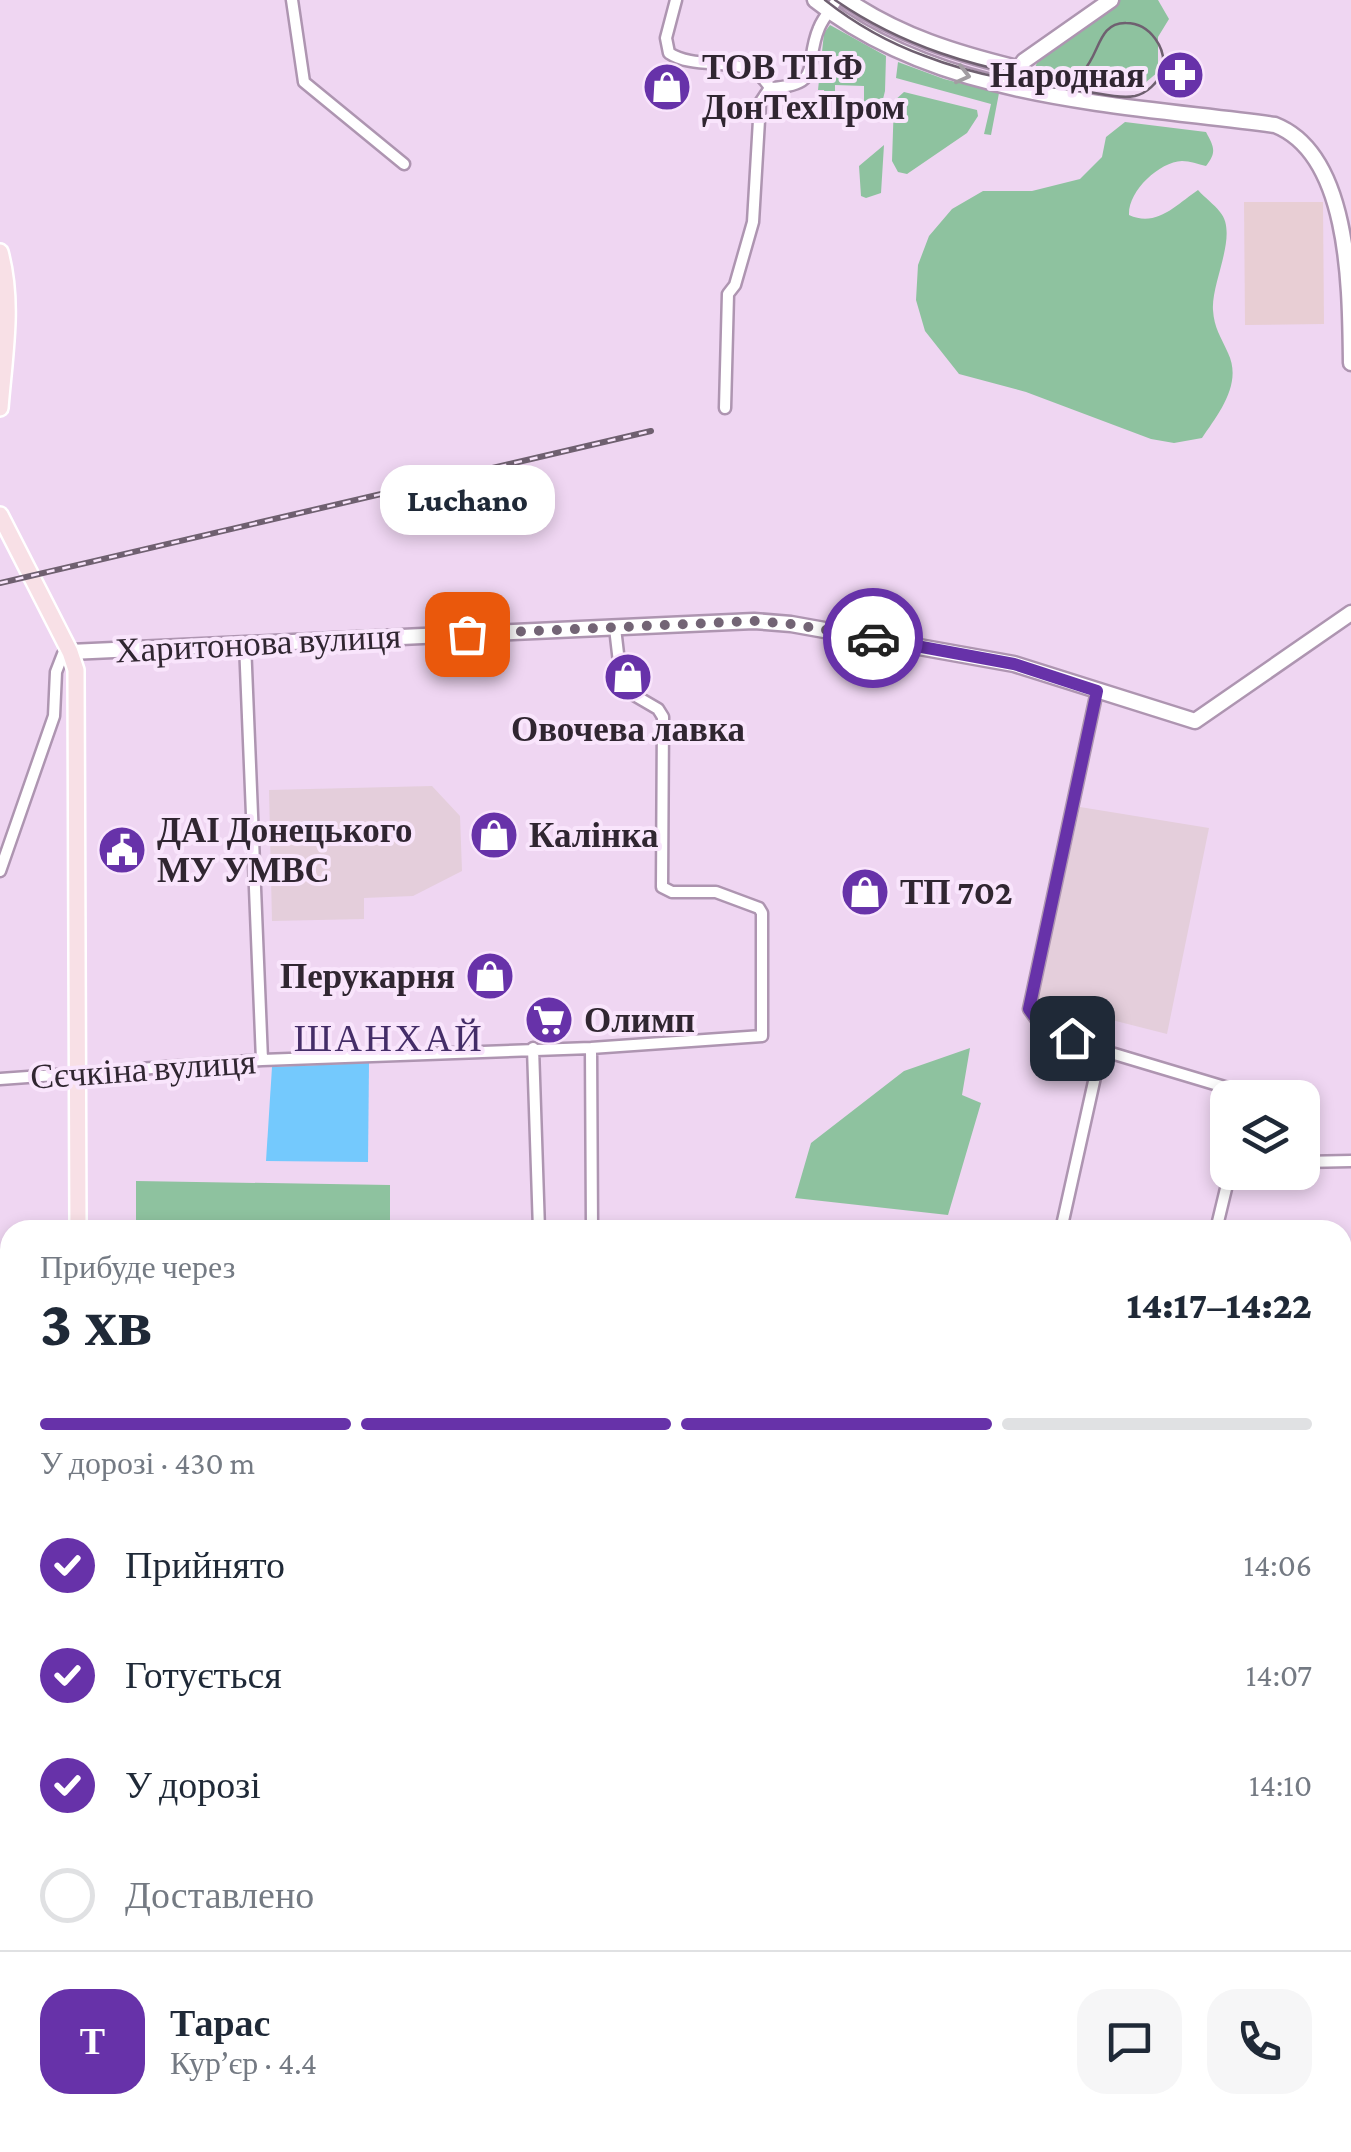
<!DOCTYPE html>
<html lang="uk">
<meta charset="utf-8">
<style>
:root{--surface:#fff;--page:#f6f6f7;--text:#1f2937;--muted:#747a83;--line:#e0e1e3;--accent:#6732a9}
body{margin:0;font-family:"Crimson Pro",serif;background:var(--page);color:var(--text);height:100vh;display:flex;flex-direction:column;font-size:38px;white-space:nowrap}
*{box-sizing:border-box;margin:0}
p{font-size:32px;color:var(--muted)}
.icon{flex:none;width:55px;height:55px;fill:none;stroke:currentColor;stroke-width:2;stroke-linecap:round;stroke-linejoin:round}
.map{position:relative;flex:1;overflow:hidden}
.drawer{position:absolute;left:0px;top:1220px;width:1352px;height:932px;display:flex;flex-direction:column;background:var(--surface);border-radius:30px 30px 0 0;box-shadow:0 5px 15px #0003}
.drawer>*{flex:none}
.fabs{position:absolute;left:1210px;top:1080px;display:grid;gap:20px}
.fabs a{display:grid;place-items:center;width:110px;height:110px;border-radius:20px;background:var(--surface);box-shadow:0 5px 15px #0003;font-size:50px}
.pin{position:absolute;display:grid;place-items:center;width:85px;height:85px;color:#fff;margin:-42px;border-radius:20px;box-shadow:0 5px 15px #0006}
.courier{position:absolute;display:grid;place-items:center;width:100px;height:100px;margin:-50px;border:8px solid #6732a9;border-radius:50%;background:#fff;color:#222;box-shadow:0 2px 12px #0007}
.bubble{position:absolute;height:70px;border-radius:30px;background:var(--surface);box-shadow:0 5px 15px #0003;font-size:32px;font-weight:800;line-height:70px;text-align:center}
.overview em{font-style:normal;font-weight:800}
.overview div{display:flex;flex-direction:column-reverse}
.overview{display:flex;align-items:center;justify-content:space-between;height:170px;padding:0 40px}
h1{font-size:65px;font-weight:800;line-height:75px}
.bar{display:grid;grid-template-columns:repeat(4,1fr);gap:15px 10px;align-content:center;height:120px;padding:0 40px}
.bar i{height:12px;border-radius:8px;background:var(--line)}
.bar .current{background:var(--accent)}
.bar p{grid-column:span 4}
.line{display:flex;align-items:center;gap:25px;padding:0 40px;border-top:2px solid var(--line)}
.line div{flex:1}
.round{display:grid;place-items:center;flex:none;width:105px;height:105px;border-radius:30px;background:var(--page)}
ol{padding:0 40px;list-style:none}
li{display:flex;align-items:center;gap:30px;height:110px}
li p{margin-inline-start:auto}
li .icon{padding:10px;border-radius:50%;background:var(--accent);color:#fff;stroke-width:4}
li:last-child{color:var(--muted)}
li i{width:55px;height:55px;border:5px solid var(--line);border-radius:50%}
.map>svg:first-child{display:block}
.education{fill:#e4cedb}
.medical{fill:#e8ced4}
.green{fill:#8ec29f}
.water{fill:#74c9fd}
.lines{fill:none;stroke-linecap:round;stroke-linejoin:round}
.street-casing{stroke:#ae95b1;stroke-width:15}
.secondary-casing{stroke:#ae95b1;stroke-width:19}
.primary-casing{stroke:#fff;stroke-width:20}
.street{stroke:#fff;stroke-width:10}
.secondary{stroke:#fff;stroke-width:14}
.primary{stroke:#f8e0e6;stroke-width:15}
.tram{stroke:#6f6070;stroke-width:2.5}
.rail-casing{stroke:#6f6070;stroke-width:6}
.rail{stroke:#f9e5fc;stroke-width:2.5;stroke-dasharray:8;stroke-linecap:butt}
.oneway{stroke:#a29da2}
.done{stroke:#736475;stroke-width:10;stroke-dasharray:0 18}
.route{stroke:#6732a9;stroke-width:12}
.labels{text-anchor:middle;stroke-width:8;stroke-linejoin:round;paint-order:stroke}
.poi-label{font-size:35px;font-weight:bold;fill:#302631;stroke:#f9e5fc;text-anchor:start}
.street-label{font-size:35px;fill:#302631;stroke:#f9e5fc}
.neighbourhood-label{font-size:38px;letter-spacing:2.5px;fill:#442d68;stroke:#f9e5fc}
</style>
<div class="map">
<svg width="1351" height="2152" viewBox="0 0 1351 2152">
<rect width="100%" height="100%" fill="#efd6f2"/>
<!-- education -->
<path class="education" d="M432,786l28,30 2,55 -49,25 -49,2v21l-92,2 -3,-131z
M1080,807l129,21 -42,206 -130,-33z"/>
<!-- medical -->
<path class="medical" d="M1244,202h79l1,122 -79,1z"/>
<!-- green -->
<path class="green" d="M1119,0h39l11,19 -11,18v35l-19,16 -81,-10 -23,-11 3,-6z
M830,25l56,31 -1,35 -4,16h-17v-21l-29,-1v16h-9l-2,-11h-6l6,-57z
M898,62l46,17 55,14 -8,42 -7,-1 7,-30 -95,-26z
M904,92l73,18 1,6 -11,17 -60,41 -9,-2 -6,-11 2,-60z
M1125,122l81,10c8,15 11,20 0,34 -8,-2 -16,-5 -24,-5 -23,1 -54,30 -53,54 28,13 48,-11 69,-25 7,8 16,14 22,22 19,22 -9,70 -7,98 1,18 8,27 15,43 15,31 -10,61 -26,85l-28,5 -23,-4 -125,-47 -67,-18 -34,-43 -9,-31 2,-35 11,-29 23,-27 31,-18h49l48,-12 22,-22 4,-20z
M884,145l-3,48 -15,5 -5,-2 -2,-30z
M970,1048l-8,47 19,8 -33,112 -153,-17 16,-55 93,-72z
M136,1181l254,4v45h-254z"/>
<!-- water -->
<path class="water" d="M369,1063l-1,99 -102,-1 6,-94z"/>
<g class="lines">
<!-- street casing -->
<g class="street-casing">
<path id="street" d="M292,0l12,82 100,82
M676,0l-10,38 3,15c30,20 81,-2 101,35
M725,408l3,-114 7,-9 18,-63 7,-119 10,-15c55,-3 33,-23 49,-60 4,-10 12,-19 18,-28
M245,643l17,417
M1097,691l-68,318 13,18 59,23 147,44 -1,4
M0,871l54,-155 2,-44 7,-18 7,-2
M533,1048l6,182
M591,1048l1,182
M0,1079l262,-19 329,-12 171,-12v-123l-3,-5 -43,-16h-44l-10,-5 1,-170 -5,-8 -36,-21 -7,-60
M1302,1162l49,-1
M1061,1230l40,-180
M1216,1230l14,-58
M0,1626h10
M0,2032h10
M591,2142v10
M206,2152v-10
M302,2152v-10
M392,2152v-10
M487,2152v-10
M1012,2152l8,-10
M1114,2152v-10"/>
</g>
<!-- secondary casing -->
<g class="secondary-casing">
<path id="secondary" d="M815,0c125,100 306,104 460,125 76,30 75,165 76,238
M847,0c53,36 109,53 170,68
M1013,76l11,-15 87,-61
M70,652l684,-31 37,3 223,40 181,57 156,-108
M1342,2047l9,1"/>
</g>
<!-- primary casing -->
<g class="primary-casing">
<path id="primary" d="M0,252c14,51 4,104 0,156
M0,515l70,137 6,18 2,560
M94,2152v-10"/>
</g>
<!-- street -->
<use href="#street" class="street"/>
<!-- secondary -->
<use href="#secondary" class="secondary"/>
<!-- primary -->
<use href="#primary" class="primary"/>
<!-- tram -->
<path class="tram" d="M825,0c29,23 64,43 100,56 51,20 109,29 164,36 14,2 31,7 46,4 12,-3 23,-13 27,-25 6,-22 -12,-48 -36,-48 -38,-1 -21,58 -70,58 -80,-13 -153,-34 -221,-81"/>
<!-- rail casing -->
<g class="rail-casing">
<path id="rail" d="M0,583l651,-152"/>
</g>
<!-- rail -->
<use href="#rail" class="rail"/>
</g>
<!-- one-way arrows -->
<defs><path id="oneway-chevron" d="M-2-3.5L2.5 0L-2 3.5" fill="none" stroke-width="1.6" stroke-linecap="round" stroke-linejoin="round" transform="scale(2.5)"/></defs>
<use class="oneway" href="#oneway-chevron" transform="translate(963 75) rotate(14)"/>
<g class="lines">
<!-- done -->
<path class="done" d="M467,634l287,-13 37,3 82,14"/>
<!-- route -->
<path class="route" d="M873,638l141,26 83,27 -68,318 13,18 30,11"/>
</g>
<!-- icons -->
<defs>
<g id="pharmacy-disc" transform="scale(2.5)"><circle r="9.5" fill="#6732a9" stroke="#f9e5fc"/><path d="M-2-6h4v4h4v4h-4v4h-4v-4h-4v-4h4Z" fill="#fff"/></g>
<g id="shop-disc" transform="scale(2.5)"><circle r="9.5" fill="#6732a9" stroke="#f9e5fc"/><path d="M-5-2.5h2.3a2.7 3.5 0 0 1 5.4 0H5L5.5 6h-11ZM-1.5-2.5h3a1.5 2.3 0 0 0-3 0Z" fill="#fff"/></g>
<g id="civic-disc" transform="scale(2.5)"><circle r="9.5" fill="#6732a9" stroke="#f9e5fc"/><path d="M-.6-6.5H3V-4.5H.6V-3L4-1V1h2V6H-6V1h2V-1L-.6-3ZM-1.2 2.5V6h2.4V2.5Z" fill="#fff"/></g>
<g id="supermarket-disc" transform="scale(2.5)"><circle r="9.5" fill="#6732a9" stroke="#f9e5fc"/><path d="M-6-5.5h2.5l.6 2H6L4.5 2H-2.5L-4.4-4H-6ZM-1.5 3.2a1.3 1.3 0 1 0 .1 0ZM3 3.2a1.3 1.3 0 1 0 .1 0Z" fill="#fff"/></g>
</defs>
<g fill-rule="evenodd">
<use href="#pharmacy-disc" x="1180" y="75"/>
<use href="#shop-disc" x="667" y="87"/>
<use href="#shop-disc" x="628" y="677"/>
<use href="#shop-disc" x="494" y="835"/>
<use href="#civic-disc" x="122" y="850"/>
<use href="#shop-disc" x="865" y="892"/>
<use href="#shop-disc" x="490" y="976"/>
<use href="#supermarket-disc" x="549" y="1020"/>
</g>
<g class="labels">
<!-- poi labels -->
<g class="poi-label">
<text x="702" y="79">ТОВ ТПФ<tspan x="702" dy="40">ДонТехПром</tspan></text>
<text x="1145" y="87" text-anchor="end">Народная</text>
<text x="628" y="741" text-anchor="middle">Овочева лавка</text>
<text x="157" y="842">ДАІ Донецького<tspan x="157" dy="40">МУ УМВС</tspan></text>
<text x="529" y="847">Калінка</text>
<text x="900" y="904">ТП 702</text>
<text x="455" y="988" text-anchor="end">Перукарня</text>
<text x="584" y="1032">Олимп</text>
</g>
<!-- street labels -->
<g class="street-label">
<text transform="translate(258 643) rotate(-3)" y="12">Харитонова вулиця</text>
<text transform="translate(143 1069) rotate(-4)" y="12">Сєчкіна вулиця</text>
</g>
<!-- neighbourhood labels -->
<g class="neighbourhood-label">
<text x="389" y="1051">ШАНХАЙ</text>
</g>
</g>
</svg>
<div class="fabs">
<a><svg class="icon" aria-label="layers" viewBox="0 0 24 24"><path d="M12 4l9 5-9 5-9-5zM3 14l9 5 9-5"/></svg></a>
</div>
<div class="pin" style="left:467px;top:634px;background:#ea580c"><svg class="icon" aria-label="bag" viewBox="0 0 24 24"><path d="M5 8h14l-1 12H6zM9 8a3 3 0 0 1 6 0"/></svg></div>
<div class="pin" style="left:1072px;top:1038px;background:#1f2937"><svg class="icon" aria-label="home" viewBox="0 0 24 24"><path d="M3 11l9-7 9 7M6 9v11h12V9"/></svg></div>
<div class="courier" style="left:873px;top:638px"><svg class="icon" aria-label="car" viewBox="0 0 24 24"><path d="M5 17H2v-5l4-1 3-4h7l3 4 3 1v5h-3M9 17h6M6 11h13"/><circle cx="7" cy="17" r="2"/><circle cx="17" cy="17" r="2"/></svg></div>
<div class="bubble" style="left:380px;top:465px;width:175px">Luchano</div>
<section class="drawer">
<div class="overview"><div><h1>3 хв</h1><p>Прибуде через</p></div><em>14:17–14:22</em></div>
<div class="bar"><i class="current"></i><i class="current"></i><i class="current"></i><i></i><p>У дорозі · 430 m</p></div>
<ol>
<li><svg class="icon" aria-label="check" viewBox="0 0 24 24"><path d="M5 12l5 5 9-10"/></svg>Прийнято<p>14:06</p></li>
<li><svg class="icon" aria-label="check" viewBox="0 0 24 24"><path d="M5 12l5 5 9-10"/></svg>Готується<p>14:07</p></li>
<li><svg class="icon" aria-label="check" viewBox="0 0 24 24"><path d="M5 12l5 5 9-10"/></svg>У дорозі<p>14:10</p></li>
<li><i></i>Доставлено</li>
</ol>
<div class="line" style="height:180px"><b class="round" style="background:var(--accent);color:#fff">Т</b><div><b>Тарас</b><p>Кур’єр · 4.4</p></div><a class="round"><svg class="icon" aria-label="chat" viewBox="0 0 24 24"><path d="M4 5h16v11H9l-5 4z"/></svg></a><a class="round"><svg class="icon" aria-label="phone" viewBox="0 0 24 24"><path d="M5 4h4l2 5-3 2q2 4 5 5l2-3 5 2v4C11 20 4 13 5 4z"/></svg></a></div>
</section>
</div>
